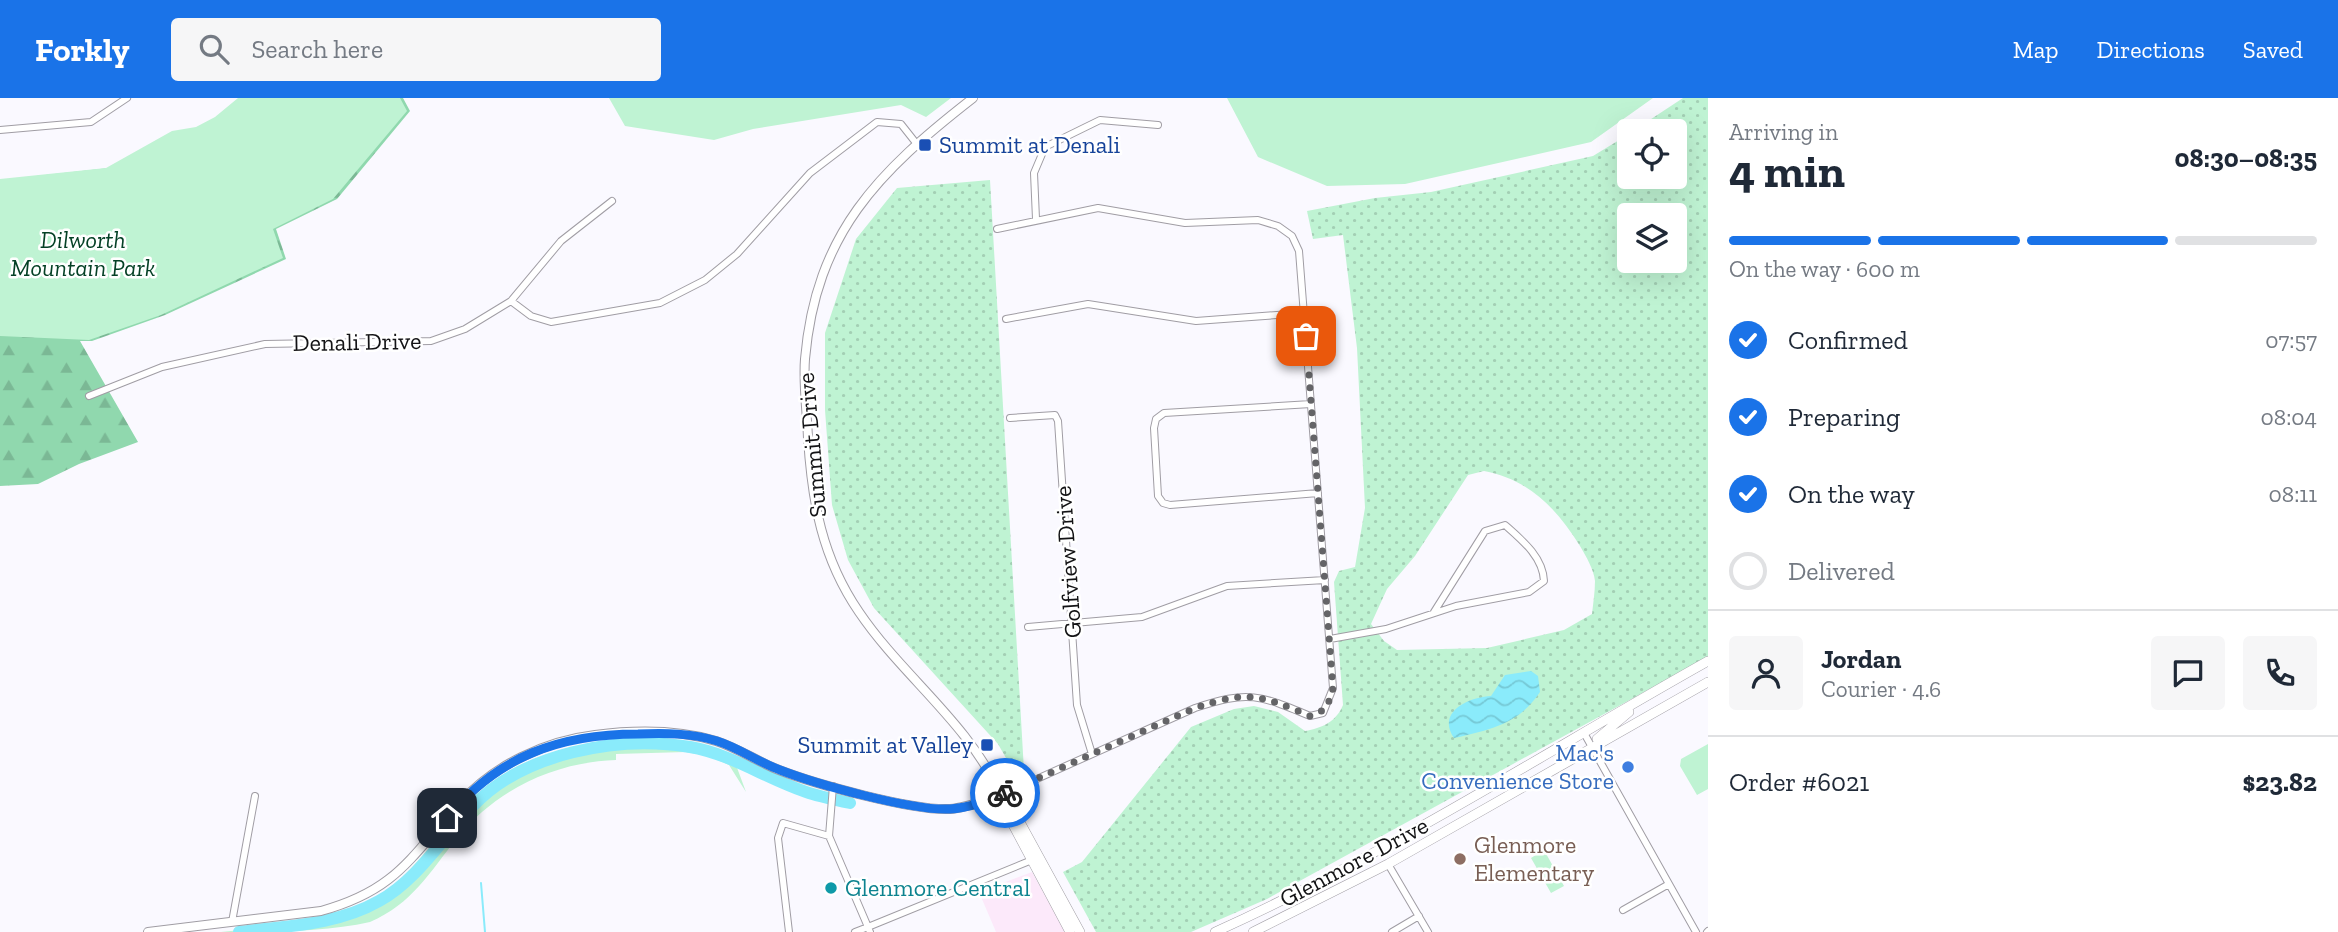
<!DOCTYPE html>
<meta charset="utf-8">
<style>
:root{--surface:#fff;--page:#f6f6f7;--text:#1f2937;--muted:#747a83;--line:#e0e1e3;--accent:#1a73e8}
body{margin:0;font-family:"Zilla Slab",serif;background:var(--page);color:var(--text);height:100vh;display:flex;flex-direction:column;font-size:26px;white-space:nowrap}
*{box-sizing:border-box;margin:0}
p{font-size:23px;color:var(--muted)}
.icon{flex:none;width:38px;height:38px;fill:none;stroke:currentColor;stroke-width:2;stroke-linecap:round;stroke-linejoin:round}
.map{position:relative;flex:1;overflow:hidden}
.sheet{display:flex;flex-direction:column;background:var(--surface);width:630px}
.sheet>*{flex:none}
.buttons{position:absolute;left:1617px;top:21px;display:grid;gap:14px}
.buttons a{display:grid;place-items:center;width:70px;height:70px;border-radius:7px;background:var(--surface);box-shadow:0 7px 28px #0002;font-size:35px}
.pin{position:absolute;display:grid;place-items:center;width:60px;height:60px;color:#fff;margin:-30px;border-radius:14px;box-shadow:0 4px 10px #0006}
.courier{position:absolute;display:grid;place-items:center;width:70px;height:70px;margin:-35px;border:5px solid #1a73e8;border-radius:50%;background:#fff;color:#222;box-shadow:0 2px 9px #0007}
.summary em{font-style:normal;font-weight:700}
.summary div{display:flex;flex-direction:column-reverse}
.summary{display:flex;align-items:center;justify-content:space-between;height:119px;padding:0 21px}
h1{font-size:46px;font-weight:700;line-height:52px}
.bar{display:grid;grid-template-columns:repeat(4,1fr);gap:10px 7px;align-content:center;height:84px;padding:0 21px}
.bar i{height:9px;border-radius:5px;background:var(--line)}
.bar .active{background:var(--accent)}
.bar p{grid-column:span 4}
.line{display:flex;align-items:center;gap:18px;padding:0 21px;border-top:2px solid var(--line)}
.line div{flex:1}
.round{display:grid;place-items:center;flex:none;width:74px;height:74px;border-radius:7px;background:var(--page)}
ol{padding:0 21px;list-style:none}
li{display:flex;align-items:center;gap:21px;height:77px}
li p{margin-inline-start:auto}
li .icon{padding:7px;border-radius:50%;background:var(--accent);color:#fff;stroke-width:4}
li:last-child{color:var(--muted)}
li i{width:38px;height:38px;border:4px solid var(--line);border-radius:50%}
header{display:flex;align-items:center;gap:42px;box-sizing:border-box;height:98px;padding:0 35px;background:var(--accent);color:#fff}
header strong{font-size:33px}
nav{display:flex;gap:38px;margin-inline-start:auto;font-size:24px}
.search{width:490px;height:63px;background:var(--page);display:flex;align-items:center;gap:18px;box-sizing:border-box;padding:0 24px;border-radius:7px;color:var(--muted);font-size:26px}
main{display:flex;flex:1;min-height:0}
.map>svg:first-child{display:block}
.commercial{fill:#fce9fa}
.grass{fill:url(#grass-dots);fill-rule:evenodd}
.forest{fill:url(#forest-firs)}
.park{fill:#bff3d3}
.water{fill:url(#water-waves)}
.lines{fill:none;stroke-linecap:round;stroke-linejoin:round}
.stream{stroke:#8aebfb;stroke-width:2}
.river{stroke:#8aebfb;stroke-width:12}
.minor-casing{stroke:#a09da4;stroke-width:8}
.tertiary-casing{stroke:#a09da4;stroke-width:10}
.secondary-casing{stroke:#a09da4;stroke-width:10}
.minor{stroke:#fff;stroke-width:6}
.tertiary{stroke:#fff;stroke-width:8}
.secondary{stroke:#fff;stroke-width:9}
.done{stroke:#646467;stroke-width:7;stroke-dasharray:0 12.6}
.route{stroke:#1a73e8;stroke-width:9}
.transit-dot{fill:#1a4fb4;stroke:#fff;stroke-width:2.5}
.shop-dot{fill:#3f7fe0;stroke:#fff;stroke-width:2.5}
.education-dot{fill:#8d6e63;stroke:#fff;stroke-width:2.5}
.culture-dot{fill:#0f9aa8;stroke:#fff;stroke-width:2.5}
.labels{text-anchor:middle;stroke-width:5;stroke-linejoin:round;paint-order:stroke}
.transit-label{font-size:24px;fill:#164399;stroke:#fff;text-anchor:start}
.park-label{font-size:24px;font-style:italic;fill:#054126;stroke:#fff}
.street-label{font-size:24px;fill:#131315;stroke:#fff}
.shop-label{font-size:24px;fill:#366cbe;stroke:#fff;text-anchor:end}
.education-label{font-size:24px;fill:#785e54;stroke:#fff;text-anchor:start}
.culture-label{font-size:24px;fill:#0d838f;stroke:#fff;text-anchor:start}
</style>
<header>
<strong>Forkly</strong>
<div class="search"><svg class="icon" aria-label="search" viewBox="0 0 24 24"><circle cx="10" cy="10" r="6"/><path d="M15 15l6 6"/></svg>Search here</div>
<nav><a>Map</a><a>Directions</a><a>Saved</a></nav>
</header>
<main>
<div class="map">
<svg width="1708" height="834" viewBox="0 0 1708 834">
<defs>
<pattern id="grass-dots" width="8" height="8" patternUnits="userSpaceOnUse" patternTransform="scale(1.75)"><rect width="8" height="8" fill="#bff3d3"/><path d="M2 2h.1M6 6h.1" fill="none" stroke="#a3cfb4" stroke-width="1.8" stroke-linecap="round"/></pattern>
<pattern id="forest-firs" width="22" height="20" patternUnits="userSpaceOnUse" patternTransform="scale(1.75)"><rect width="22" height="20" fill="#90d8ae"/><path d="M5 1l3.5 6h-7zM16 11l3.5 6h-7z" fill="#7bb895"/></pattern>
<pattern id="water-waves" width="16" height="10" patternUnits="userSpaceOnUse" patternTransform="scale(1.75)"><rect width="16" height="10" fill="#8aebfb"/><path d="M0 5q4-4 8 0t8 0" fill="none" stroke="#76c9d6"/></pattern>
</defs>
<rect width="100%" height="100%" fill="#faf9ff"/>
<!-- commercial -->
<path class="commercial" d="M1032,774l33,60h-69l-17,-40z"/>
<!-- grass -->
<path class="grass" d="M1683,0h25v559l-441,242 -76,33h-95l-33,-60 19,-10 109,-135 43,-18 20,-3 24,6 27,19c17,-3 31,-9 38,-26l-9,-123 5,-11 16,-4 10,-59 -8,-160 -14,-113 -30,4 -6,-28 68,-13 56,-6 162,-36 36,-22v43h46v-46h-42zM1629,117h46v46h-46zM1484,373c46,9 72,37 96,75 6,10 14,24 15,35 0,11 -2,23 -3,33l-28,16 -77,18 -90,2 -13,-9 -13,-17 16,-35 28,-33 53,-81z
M990,82l34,591 -10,1 -16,-28 -124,-136 -26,-48 -16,-55 -7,-95v-77l31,-94 41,-51z"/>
<!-- forest -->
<path class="forest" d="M242,0h161l7,13 -73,88 -61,30 10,30 -121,56 -73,26h-12l58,101 -59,22 -41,20 -38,2v-306l109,-12 110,-50z"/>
<!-- park -->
<path class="park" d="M238,0h162l7,13 -74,88 -60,30 10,29 -122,57 -72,25 -89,-4v-157l106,-11 66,-37 24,-4 19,-10z
M609,0h342l-25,19 -25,-12 -148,24 -39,11 -89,-14z
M1227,0h426l-62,44 -186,42 -78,2 -69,-29z
M610,644c42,0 83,-3 122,12l14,38 -17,-27 -21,-9 -22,-4 -70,2v6c-62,2 -120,30 -159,78 -27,34 -45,66 -87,84 -45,10 -102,10 -149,10 50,-6 106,-6 151,-31 25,-15 43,-37 62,-59 49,-54 100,-97 176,-100z
M1708,646v45l-11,6 -17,-29 1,-7z
M1544,752l20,36 -13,7 -20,-35z"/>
<!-- water -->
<path class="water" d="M1531,573l7,5 2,16c-21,32 -51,38 -86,46 -18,-26 15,-41 37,-42l14,-21z"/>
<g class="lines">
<!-- stream -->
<path class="stream" d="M481,785l4,49"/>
<!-- river -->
<path class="river" d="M239,834c47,-6 98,-7 140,-31 38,-21 63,-62 93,-94 50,-54 146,-72 218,-60 42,7 78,33 119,46 13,4 27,7 41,10"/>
<!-- minor casing -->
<g class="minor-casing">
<path id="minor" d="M0,32l91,-8 36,-24
M1036,121l-2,-46 11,-26 55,-27 58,5
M997,131l101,-21 87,15 73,-3 20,6 14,10 7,15 34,437 -10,25 -13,3c-50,-21 -62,-26 -115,-8l-194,87
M511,203l50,-60 51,-40
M1006,221l82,-15 108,17 108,-8
M89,298l73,-29 103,-23 166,-3 34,-12 46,-28 20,15 20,6 109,-19 45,-23 32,-26 73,-81 67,-51 24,2 15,19
M1311,306l-147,9 -8,6 -2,9 4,68 5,7 7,2 148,-12
M1010,320l45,-3 3,6 19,284 15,49
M1028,529l114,-10 85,-31 98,-6
M1330,541l56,-10 70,-23 73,-14 15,-11c-1,-24 -22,-41 -39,-56l-20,6 -51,81
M1584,635l112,199
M833,688l-4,50 39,91 -13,5
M1388,766l40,68
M1623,812l46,-26
M232,824l23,-126
M789,834l-11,-94 5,-15 46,13
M870,834l-2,-5 164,-67
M1392,834l27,-16
M1707,834l1,-1"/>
</g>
<!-- tertiary casing -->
<g class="tertiary-casing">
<path id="tertiary" d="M148,834l173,-21c76,-21 89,-54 139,-108 34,-38 85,-62 135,-68 39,-5 84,-5 121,6 22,7 42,21 63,29 36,14 134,41 171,39 17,-1 35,-9 51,-14 -33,-73 -98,-118 -142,-183 -37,-54 -47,-110 -51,-174 -1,-26 -5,-54 -3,-79 11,-126 73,-187 168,-261"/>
</g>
<!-- secondary casing -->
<g class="secondary-casing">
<path id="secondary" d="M1597,641l32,-27
M1001,697l8,7 71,130
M1001,697l2,11 67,126
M1215,834c171,-77 329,-179 493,-271
M1253,834l135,-68 320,-182"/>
</g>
<!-- minor -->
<use href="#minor" class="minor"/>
<!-- tertiary -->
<use href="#tertiary" class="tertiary"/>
<!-- secondary -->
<use href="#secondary" class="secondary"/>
</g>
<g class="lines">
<!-- done -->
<path class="done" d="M1005,695l190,-85c53,-18 65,-13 115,8 16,-4 19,-12 23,-28l-27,-352"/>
<!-- route -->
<path class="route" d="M447,720c51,-62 113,-84 191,-84 27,-1 53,-1 79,7 22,7 41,21 63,29 36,14 132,41 170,39 17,-1 40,-8 55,-16"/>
</g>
<!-- markers -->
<g class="transit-dot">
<rect x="918" y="40" width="14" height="14" rx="3.5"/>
<rect x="980" y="640" width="14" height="14" rx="3.5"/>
</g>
<circle class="shop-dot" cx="1628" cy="669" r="7"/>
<circle class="education-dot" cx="1460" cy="761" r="7"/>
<circle class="culture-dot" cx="831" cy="790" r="7"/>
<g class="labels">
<!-- transit labels -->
<g class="transit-label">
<text x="939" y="55">Summit at Denali</text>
<text x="973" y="655" text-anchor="end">Summit at Valley</text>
</g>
<!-- park labels -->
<g class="park-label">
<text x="83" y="150">Dilworth<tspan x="83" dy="28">Mountain Park</tspan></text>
</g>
<!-- street labels -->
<g class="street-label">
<text transform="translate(357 244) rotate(-1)" y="8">Denali Drive</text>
<text transform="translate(812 347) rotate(-95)" y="8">Summit Drive</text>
<text transform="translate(1068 464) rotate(-94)" y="8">Golfview Drive</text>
<text transform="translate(1354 764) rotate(-28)" y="8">Glenmore Drive</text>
</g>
<!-- shop labels -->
<g class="shop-label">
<text x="1614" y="663">Mac's<tspan x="1614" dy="28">Convenience Store</tspan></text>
</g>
<!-- education labels -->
<g class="education-label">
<text x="1474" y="755">Glenmore<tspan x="1474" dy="28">Elementary</tspan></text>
</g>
<!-- culture labels -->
<g class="culture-label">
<text x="845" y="798">Glenmore Central</text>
</g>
</g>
</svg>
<div class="buttons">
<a><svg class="icon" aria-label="locate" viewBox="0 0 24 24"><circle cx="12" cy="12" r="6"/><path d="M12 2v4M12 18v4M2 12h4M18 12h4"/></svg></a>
<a><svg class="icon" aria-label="layers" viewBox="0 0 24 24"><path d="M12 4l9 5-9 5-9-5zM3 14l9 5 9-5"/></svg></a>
</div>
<div class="pin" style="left:1306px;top:238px;background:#ea580c"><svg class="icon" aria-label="bag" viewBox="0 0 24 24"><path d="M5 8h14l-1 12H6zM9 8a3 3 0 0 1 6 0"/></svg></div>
<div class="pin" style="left:447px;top:720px;background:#1f2937"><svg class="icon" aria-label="home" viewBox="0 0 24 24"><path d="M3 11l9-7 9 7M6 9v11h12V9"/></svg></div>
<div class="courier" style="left:1005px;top:695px"><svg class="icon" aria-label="bike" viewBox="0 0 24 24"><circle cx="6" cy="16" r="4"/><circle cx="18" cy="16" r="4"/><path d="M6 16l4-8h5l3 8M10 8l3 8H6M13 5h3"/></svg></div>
</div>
<section class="sheet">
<div class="summary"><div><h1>4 min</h1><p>Arriving in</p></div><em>08:30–08:35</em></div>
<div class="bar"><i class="active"></i><i class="active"></i><i class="active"></i><i></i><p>On the way · 600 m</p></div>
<ol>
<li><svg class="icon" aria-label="check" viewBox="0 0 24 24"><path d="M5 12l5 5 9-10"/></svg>Confirmed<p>07:57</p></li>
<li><svg class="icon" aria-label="check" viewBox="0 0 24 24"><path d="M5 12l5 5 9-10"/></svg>Preparing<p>08:04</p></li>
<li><svg class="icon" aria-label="check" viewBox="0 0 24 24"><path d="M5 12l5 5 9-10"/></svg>On the way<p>08:11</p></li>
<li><i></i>Delivered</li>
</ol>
<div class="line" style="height:126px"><a class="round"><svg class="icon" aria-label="person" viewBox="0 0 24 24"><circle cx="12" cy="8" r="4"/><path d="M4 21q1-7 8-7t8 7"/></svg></a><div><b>Jordan</b><p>Courier · 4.6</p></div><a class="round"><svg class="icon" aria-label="chat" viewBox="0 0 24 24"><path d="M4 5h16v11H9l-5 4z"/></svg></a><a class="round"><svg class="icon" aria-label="phone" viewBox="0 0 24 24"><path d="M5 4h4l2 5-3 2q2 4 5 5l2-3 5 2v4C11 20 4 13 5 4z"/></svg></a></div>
<div class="line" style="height:91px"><div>Order #6021</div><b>$23.82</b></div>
</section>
</main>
